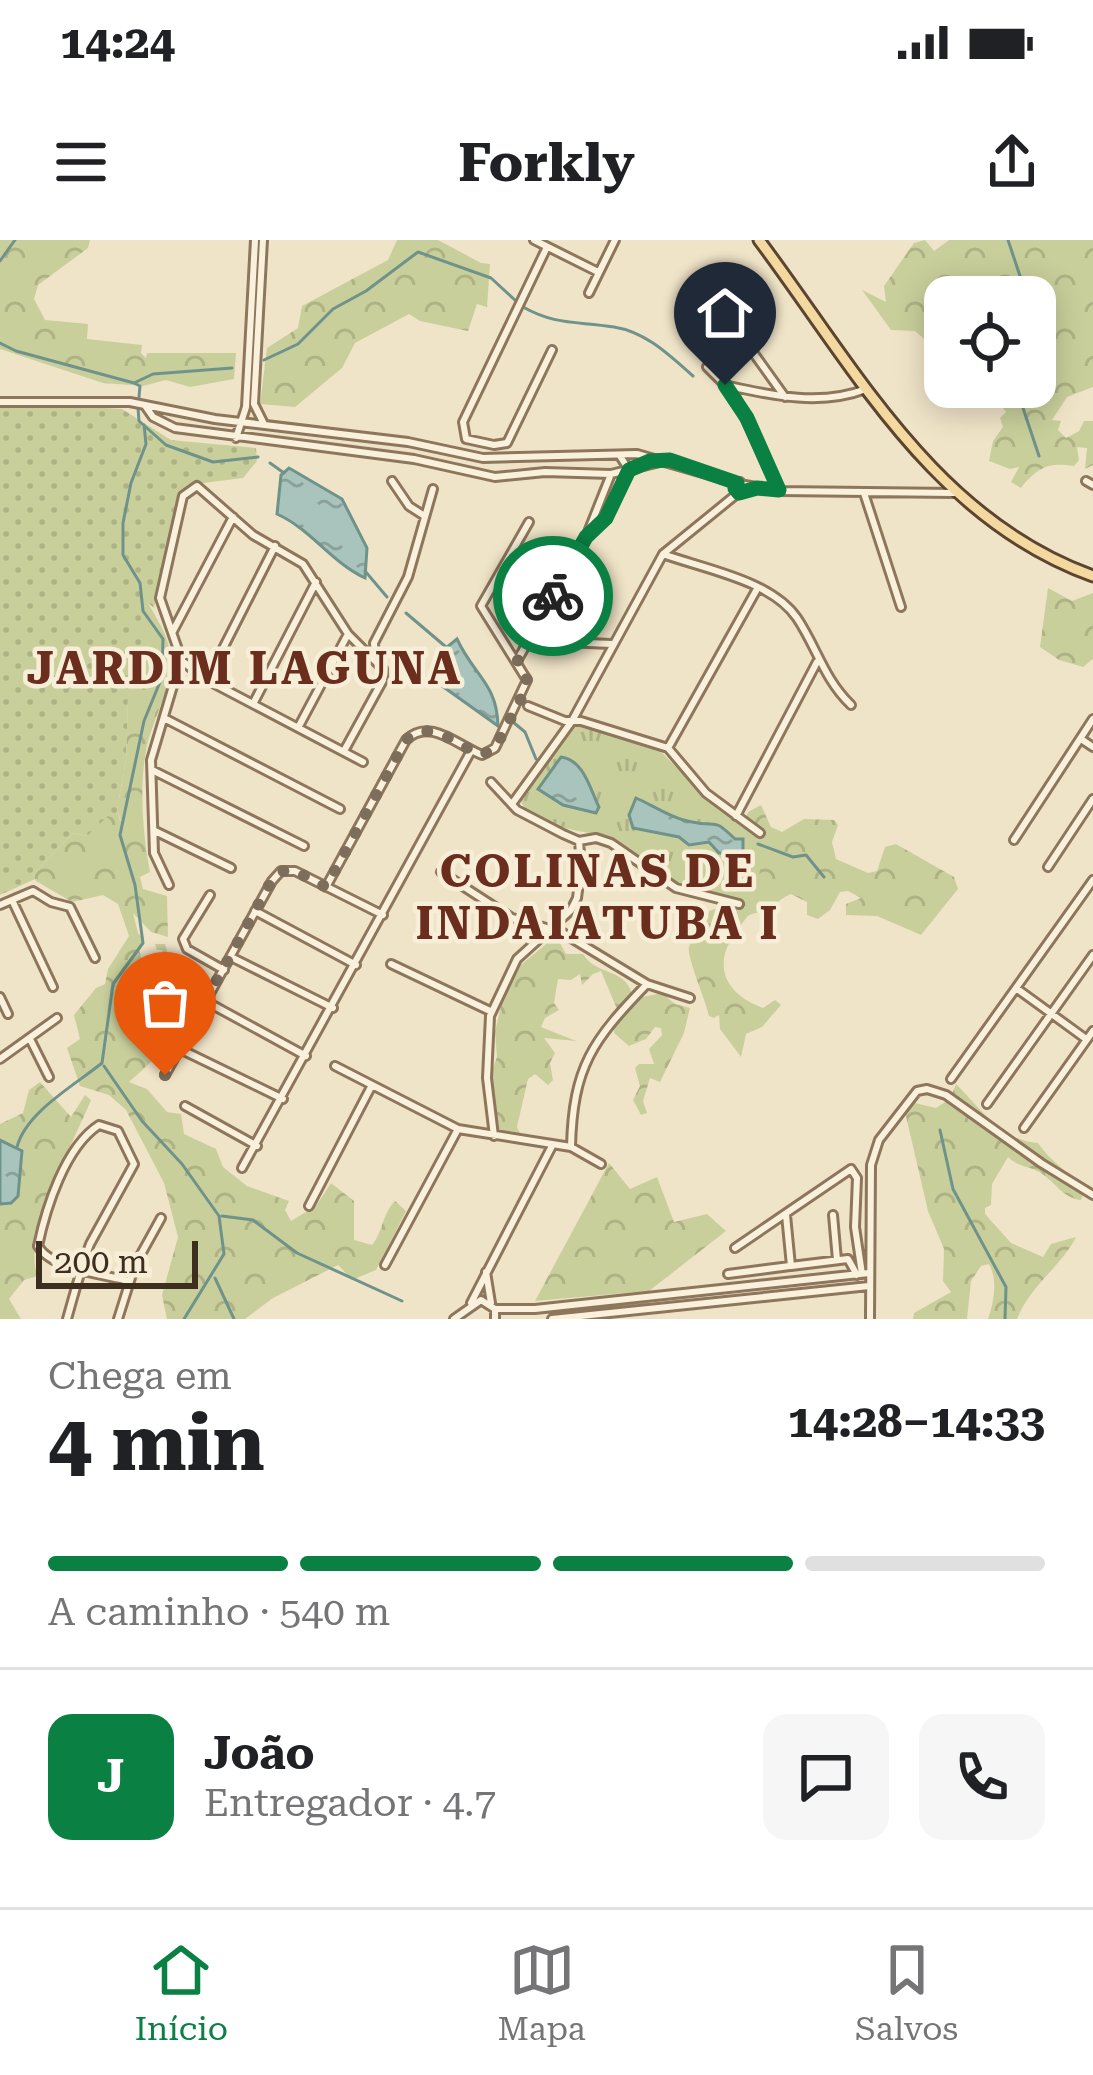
<!DOCTYPE html>
<html lang="pt">
<meta charset="utf-8">
<style>
:root{--surface:#fff;--page:#f6f6f6;--text:#202124;--muted:#757577;--line:#e0e0e0;--accent:#0b8043}
body{margin:0;font-family:"Roboto Serif",serif;background:var(--page);color:var(--text);height:100vh;display:flex;flex-direction:column;font-size:45px;white-space:nowrap}
*{box-sizing:border-box;margin:0}
p{font-size:39px;color:var(--muted)}
.icon{flex:none;width:66px;height:66px;fill:none;stroke:currentColor;stroke-width:2;stroke-linecap:round;stroke-linejoin:round}
.map{position:relative;height:1079px;overflow:hidden}
.panel{display:flex;flex-direction:column;background:var(--surface);flex:1}
.panel>*{flex:none}
.fabs{position:absolute;left:924px;top:36px;display:grid;gap:24px}
.fabs a{display:grid;place-items:center;width:132px;height:132px;border-radius:24px;background:var(--surface);box-shadow:0 6px 30px #0003;font-size:60px}
.scale{position:absolute;left:36px;bottom:30px;width:162px;box-sizing:border-box;padding-left:12px;border:6px solid #3d2e20;border-top:0;font-size:33px;line-height:42px;white-space:nowrap;color:#3d2e20;-webkit-text-stroke:9px #f7eed8;paint-order:stroke}
.pin{position:absolute;display:grid;place-items:center;width:102px;height:102px;color:#fff;margin:-123px -51px;border-radius:50% 50% 50% 0;rotate:-45deg;box-shadow:0 0 12px #0007}
.pin .icon{rotate:45deg}
.courier{position:absolute;display:grid;place-items:center;width:120px;height:120px;margin:-60px;border:9px solid #0b8043;border-radius:50%;background:#fff;color:#222;box-shadow:0 3px 15px #0007}
.summary em{font-style:normal;font-weight:700}
.summary div{display:flex;flex-direction:column-reverse}
.summary{display:flex;align-items:center;justify-content:space-between;height:204px;padding:0 48px}
h1{font-size:78px;font-weight:700;line-height:90px}
.bar{display:grid;grid-template-columns:repeat(4,1fr);gap:18px 12px;align-content:center;height:144px;padding:0 48px}
.bar i{height:15px;border-radius:9px;background:var(--line)}
.bar .active{background:var(--accent)}
.bar p{grid-column:span 4}
.line{display:flex;align-items:center;gap:30px;padding:0 48px;border-top:3px solid var(--line)}
.line div{flex:1}
.round{display:grid;place-items:center;flex:none;width:126px;height:126px;border-radius:24px;background:var(--page)}
.status{display:flex;justify-content:space-between;align-items:center;height:84px;padding:0 60px;background:var(--surface);direction:ltr}
.status svg{height:33px;fill:currentColor}
header{display:flex;justify-content:space-between;align-items:center;height:156px;padding:0 48px;background:var(--surface);font-size:54px;font-weight:700}
.dock{display:flex;justify-content:space-around;align-items:center;height:168px;border-top:3px solid var(--line);background:var(--surface);font-size:33px;color:var(--muted)}
.dock a{display:grid;justify-items:center;gap:6px}
.dock .active{color:var(--accent)}
.map>svg:first-child{display:block}
.grass{fill:url(#grass-dots)}
.forest{fill:url(#forest-crowns)}
.park{fill:url(#park-tufts)}
.water{fill:url(#water-ripples);stroke:#6f938a;stroke-width:3}
.lines{fill:none;stroke-linecap:round;stroke-linejoin:round}
.stream{stroke:#6f938a;stroke-width:3}
.minor-casing{stroke:#8d765c;stroke-width:12}
.major-casing{stroke:#5b4430;stroke-width:15}
.minor{stroke:#faf1dc;stroke-width:6}
.major{stroke:#f3d9a0;stroke-width:9}
.done{stroke:#7c6e5b;stroke-width:12;stroke-dasharray:0 21.6}
.route{stroke:#0b8043;stroke-width:15}
.labels{text-anchor:middle;stroke-width:9;stroke-linejoin:round;paint-order:stroke}
.district-label{font-size:45px;font-weight:bold;letter-spacing:3px;fill:#6b2e1e;stroke:#f7eed8}
</style>
<div class="status"><b>14:24</b><svg viewBox="0 0 49 12"><path d="M0 12V9h3v3zM5 12V6h3v6zM10 12V3h3v9zM15 12V0h3v12zM26 1h20v11H26zM47 4h2v5h-2z"/></svg></div>
<header><svg class="icon" aria-label="menu" viewBox="0 0 24 24"><path d="M4 6h16M4 12h16M4 18h16"/></svg>Forkly<svg class="icon" aria-label="share" viewBox="0 0 24 24"><path d="M12 15V3M7 8l5-5 5 5M5 13v7h14v-7"/></svg></header>
<div class="map">
<svg width="1093" height="1079" viewBox="0 0 1093 1079">
<defs>
<pattern id="grass-dots" width="8" height="8" patternUnits="userSpaceOnUse" patternTransform="scale(3)"><rect width="8" height="8" fill="#c9cf9b"/><path d="M2 2h.1M6 6h.1" fill="none" stroke="#aeb285" stroke-width="1.8" stroke-linecap="round"/></pattern>
<pattern id="forest-crowns" width="20" height="18" patternUnits="userSpaceOnUse" patternTransform="scale(3)"><rect width="20" height="18" fill="#c9cf9b"/><path d="M2 6a3 3 0 1 1 6 0M12 15a3 3 0 1 1 6 0" fill="none" stroke="#aeb285"/></pattern>
<pattern id="park-tufts" width="24" height="20" patternUnits="userSpaceOnUse" patternTransform="scale(3)"><rect width="24" height="20" fill="#c9cf9b"/><path d="M3 7l-1-3M5 7V3M7 7l1-3M15 17l-1-3M17 17v-4M19 17l1-3" fill="none" stroke="#aeb285"/></pattern>
<pattern id="water-ripples" width="26" height="14" patternUnits="userSpaceOnUse" patternTransform="scale(3)"><rect width="26" height="14" fill="#a9c4bc"/><path d="M2 4q2-2 4 0t4 0M15 11q2-2 4 0t4 0" fill="none" stroke="#8ba098"/></pattern>
</defs>
<rect width="100%" height="100%" fill="#f0e4c8"/>
<!-- grass -->
<path class="grass" d="M75,166l47,3 49,31 85,8 1,13 -14,17 -55,7 -8,9 -26,114 -7,-6 -4,16 8,44 -23,35 -2,63 -9,50 4,13 -34,13 -14,-3 -40,42 2,4 -35,16v-487z"/>
<!-- forest -->
<path class="forest" d="M0,0h90l-2,8 -50,37 -4,14 11,21 43,4 -1,15 55,6 -1,8 5,5 1,-5h89l-2,26 -44,8 -24,-7 -23,6 -40,-3 -103,-34z
M397,0h41l43,23 9,1 -3,43 -10,-3 -9,27 -48,-10 -11,-7 -54,29 -13,25 -47,39 -35,-3 7,-56 31,-20 4,-22 86,-46z
M925,0l9,11 15,-11h144v147l-26,10 -15,23 9,1 -3,9 8,8 13,-7 5,-10h9v44l-8,4 2,-21 -10,-1 2,13 -5,6c-26,-4 -37,2 -53,22l-10,-6 8,-15 -9,2 -21,-8 4,-20 10,-14 -3,-9 6,-6 -15,-21 11,-4h33v-90h-90v37l-13,12 -17,-15 -24,-1 -29,-40 24,12 -2,-16 30,-43z
M1048,348l24,13 21,-8v66l-10,8 -24,-7 -19,-13z
M147,361c7,13 17,28 21,42 11,36 -16,74 -22,108 -7,37 -3,85 4,121l-10,5 3,12 24,7 1,41 -17,-5 -18,-19 5,20 6,6 -5,10 4,17 -18,30 5,8 14,6 -2,-26 21,-34h-6l-2,-6h10l4,15 -16,30 3,11 11,6c3,43 -8,49 -38,76l18,7 20,23 14,2 3,20 32,15 7,18 24,19 42,15 -4,9 6,11 25,-15 15,-23 23,18v39l18,5c11,-13 10,-31 23,-44l11,10 -30,59 -24,10 -14,-15 -65,33 -28,21h-78l-5,-24 16,-58 -14,-54 -38,-73 -17,-15 -29,-9 -13,-38 13,-9 -6,-24 22,-27 9,-4 3,-15 21,-33 -11,-32 -15,-9 -31,7 -36,-21 -3,-6 40,-42 14,3 21,-20 13,5 -4,-11 9,-50 2,-63 23,-35 -9,-44z
M761,565l10,22 11,5 22,-13 30,1 4,5 -6,17 4,17 32,14 9,-2 8,-24 11,-3 58,33 4,12 -37,46 -44,-19 -31,-1v-11l15,-6 -13,-7 -8,1 -10,18 -12,9 -11,-4v-13l-16,-8c-10,4 -16,11 -24,16 -6,3 -14,2 -19,6 -1,1 -12,15 -12,16 -25,34 -10,62 27,76l12,-8 6,5 -19,22 -16,7 -5,23 -21,-28 -1,-14 -5,3 -5,-2c-3,-15 -23,-61 -20,-69 4,-14 16,-21 20,-36l17,-6 3,-6 -22,-1 -9,-11 -20,-2 -3,-8 73,14 15,-46 -57,-38 38,15 4,-10z
M556,696l10,18h17c14,23 46,13 50,45l29,-6 13,11 15,4 -6,25 -24,49 -10,-4 -7,23 4,12 -6,2 -8,-15 7,-14 -5,-18 4,-4h15l-5,-15 13,-14 -1,-7 -6,-1 -9,12 -17,7 -15,-13 3,-24 -16,-38 -8,3 -11,11 -2,-11 -9,6 -13,-1 -4,24 5,7 -14,8 -4,9 35,14 -32,-3 11,15 -5,10 3,17 -5,5 -13,-11 -7,5 -11,48 5,10 -12,5 -13,-8 -7,-58 7,-19 -2,-25 8,-34 14,-30z
M40,842l31,35 14,-22 6,5c-15,37 -71,142 -53,176l-14,4 -15,19 12,20h-21v-195l23,-11 6,-23z
M956,844c25,25 46,57 82,59 13,20 33,29 46,49l-3,8c-20,-2 -27,-21 -44,-29 -12,-6 -19,-4 -29,-14l-16,27 -1,21 -6,3v6l26,29 32,14 8,-13 25,-7c-15,30 -45,47 -59,82h-29c6,-17 10,-39 1,-55l-8,2 -10,15 -4,38h-54l1,-6 37,-21 -8,-11 1,-32 -16,-38 -23,-99 10,-9 21,5 14,-9z
M609,923l21,26 27,-12 17,45 33,-8 19,17 -77,60 -114,10z"/>
<!-- park -->
<path class="park" d="M571,484l86,24 53,52 50,37 3,14 -8,49c-28,-1 -65,-10 -90,-24 -16,-9 -29,-24 -46,-33 -32,-17 -77,-8 -100,-43z"/>
<!-- water -->
<path class="water" d="M289,228l53,31 25,49 -2,30c-34,-16 -53,-48 -88,-64l4,-39z
M457,399c17,37 40,44 41,87l-67,-48 5,-22z
M561,517c23,3 29,32 38,50l-3,6 -33,-8 -25,-16z
M636,558c18,8 37,21 56,24 27,6 19,-6 43,17h8v14h-24l-10,-11 -20,3 -10,-8 -46,-9 -4,-13z
M0,900l22,11 -4,45 -7,7 -11,1z"/>
<g class="lines">
<!-- stream -->
<path class="stream" d="M1008,0l19,57
M0,21l15,-21
M523,67c34,19 55,14 91,20 32,5 55,28 79,49
M0,103l16,8 118,32 6,3 -1,11
M264,120l34,-16 35,-35 33,-18 52,-39 73,26 25,23
M134,143l19,-9 79,-6
M1016,147l23,69
M138,168l1,13 27,24 47,17 45,-5
M270,223l14,10
M365,331l22,26
M406,373l40,34
M513,482l12,10 11,27
M758,604l35,13 13,-2 18,22
M104,826l38,55 40,43 37,52 5,38 -40,65
M940,890l13,59 53,98 -1,32
M17,907c9,-35 58,-62 85,-84l11,-79 30,-41 -8,-58 -15,-50 24,-114 18,-44 1,-38 -20,-28 -3,-28 -17,-28v-32l8,-40 15,-39 -2,-19
M222,976l31,4 44,33 105,48
M215,1038l19,41"/>
<!-- minor casing -->
<g class="minor-casing">
<path id="minor" d="M263,0l-9,164 9,18
M534,0l64,32
M547,7l-84,175 3,17 28,6 13,-2 45,-93
M589,53l26,-53
M732,83l53,74
M707,127l27,27 45,97
M729,146c45,10 93,20 137,3
M0,162h130l85,17 193,23 75,16 154,-4 100,29
M146,167l7,10 22,11 239,31 81,18 50,-5 66,2 53,-13
M236,198l10,-31 9,-167
M392,241l17,25 14,9
M1086,241l7,4
M740,242l6,6 -6,6 -5,-6z
M745,245l34,6 176,2
M864,253l37,114
M588,294l18,-16 23,-48 -9,-14
M663,314c41,15 108,26 134,64 20,30 27,61 54,87
M173,391l60,-114
M563,402l49,2
M375,419l-1,-16 34,-66 25,-88
M517,421l69,-124 25,-63
M207,440l68,-134
M253,464l63,-122
M528,466l37,15h16l87,27 38,45 54,40
M164,478l176,91
M299,486l49,-92
M1081,499l12,8
M668,508l89,-159
M344,511l39,-71v-11l-35,-35 -45,-70 -50,-29 -56,-49 -14,10 -23,102 22,63 25,19 156,82
M152,530l152,76
M491,542l26,28 46,24 16,7 17,-3 15,5 65,45 63,16
M512,564l60,-83 91,-167 75,-61
M736,576l81,-154
M155,591l76,37
M1014,600l79,-121
M1048,627l45,-68
M441,632l71,46 51,15 84,51 43,14
M169,645l-15,-32 -3,-93 22,-74 4,-32
M326,647l80,-147c23,-23 51,5 76,15l13,-7 32,-68 -46,-74 48,-84
M210,655l-27,44 4,10 37,21
M12,660l41,87
M0,665l33,-14 18,11 19,5 25,51
M255,671l101,54
M231,717l102,51
M391,724l99,47
M1016,748l70,51
M0,757l8,17
M207,762l99,54
M30,799l19,38
M182,810l101,49
M0,819l57,-41
M335,826l123,63 113,18 30,17
M165,835l107,-194 9,-10h14l88,44
M951,839l142,-199
M987,864l106,-149
M185,866l72,40
M1024,888l69,-97
M494,896l-7,-58 3,-62 27,-57 54,-49 6,-12 4,-31 -2,-26
M571,907c2,-81 22,-107 76,-163
M242,928l229,-417
M309,966l63,-121
M786,975l5,51 57,-7 9,16
M833,975l4,45
M735,1008l116,-79 6,9 -2,49 7,47
M385,1025l73,-136
M486,1032l5,31
M728,1034l62,-8
M471,1063l81,-157
M495,1069h40l334,-36
M67,1079c7,-25 14,-51 23,-75l44,-80 -16,-33 -19,-6c-34,22 -53,83 -61,121 14,24 65,28 91,35
M118,1079l17,-54 26,-47
M454,1079l27,-19 14,9v10
M552,1079l317,-33
M870,1079l1,-154 8,-25 38,-49 10,-2 19,6 95,68 52,32"/>
</g>
<!-- major casing -->
<g class="major-casing">
<path id="major" d="M759,0c96,128 175,279 334,336"/>
</g>
<!-- minor -->
<use href="#minor" class="minor"/>
<!-- major -->
<use href="#major" class="major"/>
</g>
<g class="lines">
<!-- done -->
<path class="done" d="M165,835l107,-195 9,-9h14l31,16 80,-147c23,-23 50,5 76,15l13,-7 31,-59 1,-9 -10,-18 36,-66"/>
<!-- route -->
<path class="route" d="M553,356l33,-59 20,-19 23,-48 21,-9 20,-1 67,23 -2,5 4,5 18,-5 22,2 -32,-72 -22,-33"/>
</g>
<g class="labels">
<!-- district labels -->
<g class="district-label">
<text x="245" y="444">JARDIM LAGUNA</text>
<text x="598" y="647">COLINAS DE<tspan x="598" dy="52">INDAIATUBA I</tspan></text>
</g>
</g>
</svg>
<div class="fabs">
<a><svg class="icon" aria-label="locate" viewBox="0 0 24 24"><circle cx="12" cy="12" r="6"/><path d="M12 2v4M12 18v4M2 12h4M18 12h4"/></svg></a>
</div>
<div class="scale">200 m</div>
<div class="pin" style="left:165px;top:835px;background:#ea580c"><svg class="icon" aria-label="bag" viewBox="0 0 24 24"><path d="M5 8h14l-1 12H6zM9 8a3 3 0 0 1 6 0"/></svg></div>
<div class="pin" style="left:725px;top:145px;background:#1f2937"><svg class="icon" aria-label="home" viewBox="0 0 24 24"><path d="M3 11l9-7 9 7M6 9v11h12V9"/></svg></div>
<div class="courier" style="left:553px;top:356px"><svg class="icon" aria-label="bike" viewBox="0 0 24 24"><circle cx="6" cy="16" r="4"/><circle cx="18" cy="16" r="4"/><path d="M6 16l4-8h5l3 8M10 8l3 8H6M13 5h3"/></svg></div>
</div>
<section class="panel">
<div class="summary"><div><h1>4 min</h1><p>Chega em</p></div><em>14:28–14:33</em></div>
<div class="bar"><i class="active"></i><i class="active"></i><i class="active"></i><i></i><p>A caminho · 540 m</p></div>
<div class="line" style="height:216px"><b class="round" style="background:var(--accent);color:#fff">J</b><div><b>João</b><p>Entregador · 4.7</p></div><a class="round"><svg class="icon" aria-label="chat" viewBox="0 0 24 24"><path d="M4 5h16v11H9l-5 4z"/></svg></a><a class="round"><svg class="icon" aria-label="phone" viewBox="0 0 24 24"><path d="M5 4h4l2 5-3 2q2 4 5 5l2-3 5 2v4C11 20 4 13 5 4z"/></svg></a></div>
</section>
<nav class="dock">
<a class="active"><svg class="icon" aria-label="home" viewBox="0 0 24 24"><path d="M3 11l9-7 9 7M6 9v11h12V9"/></svg>Início</a>
<a><svg class="icon" aria-label="map" viewBox="0 0 24 24"><path d="M3 6l6-2 6 2 6-2v14l-6 2-6-2-6 2zM9 4v14M15 6v14"/></svg>Mapa</a>
<a><svg class="icon" aria-label="saved" viewBox="0 0 24 24"><path d="M7 4h10v16l-5-4-5 4z"/></svg>Salvos</a>
</nav>
